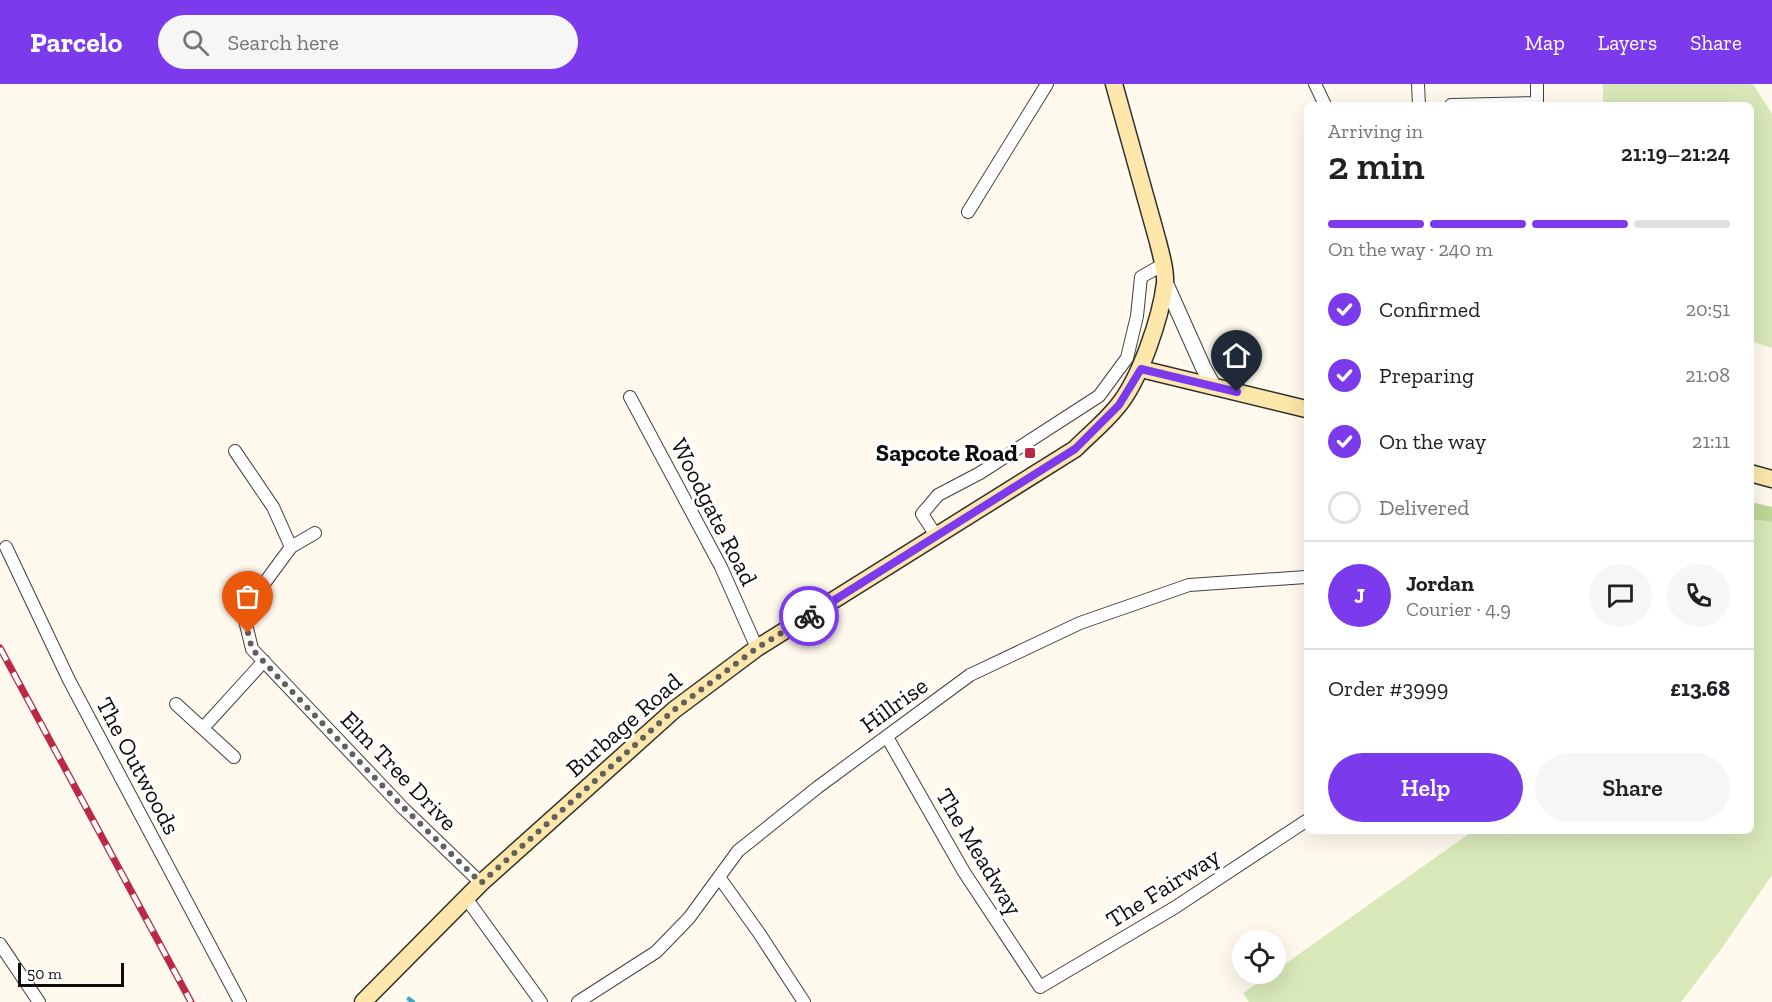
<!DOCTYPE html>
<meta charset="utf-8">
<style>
:root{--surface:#fff;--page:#f6f6f6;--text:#202124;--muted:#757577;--line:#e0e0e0;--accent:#7c3aed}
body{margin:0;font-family:"Zilla Slab",serif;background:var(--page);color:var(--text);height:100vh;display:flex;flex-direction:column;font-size:22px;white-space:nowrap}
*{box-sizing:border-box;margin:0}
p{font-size:20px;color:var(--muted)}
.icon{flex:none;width:33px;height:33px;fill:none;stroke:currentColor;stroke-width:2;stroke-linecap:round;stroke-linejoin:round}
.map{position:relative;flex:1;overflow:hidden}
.details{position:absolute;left:1304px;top:18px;width:450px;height:732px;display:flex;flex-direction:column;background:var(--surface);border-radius:9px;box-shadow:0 6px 24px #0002}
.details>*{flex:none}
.fabs{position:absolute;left:1232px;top:846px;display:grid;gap:12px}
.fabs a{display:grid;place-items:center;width:54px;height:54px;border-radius:50%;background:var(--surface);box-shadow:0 6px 24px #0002;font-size:30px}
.scale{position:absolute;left:18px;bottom:15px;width:106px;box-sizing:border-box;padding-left:6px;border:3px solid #0d0d0d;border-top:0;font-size:16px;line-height:21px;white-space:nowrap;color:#0d0d0d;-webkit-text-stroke:4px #fff;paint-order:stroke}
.pin{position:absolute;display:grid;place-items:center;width:51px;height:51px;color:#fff;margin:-62px -26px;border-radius:50% 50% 50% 0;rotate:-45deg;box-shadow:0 0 6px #0007}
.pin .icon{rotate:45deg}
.courier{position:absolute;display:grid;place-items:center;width:60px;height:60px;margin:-30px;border:4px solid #7c3aed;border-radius:50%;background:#fff;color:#222;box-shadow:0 2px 8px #0007}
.summary em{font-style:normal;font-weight:600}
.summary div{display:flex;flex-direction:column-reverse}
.summary{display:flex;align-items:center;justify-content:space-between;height:102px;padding:0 24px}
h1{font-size:39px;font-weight:600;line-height:45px}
.bar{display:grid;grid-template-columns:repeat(4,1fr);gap:9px 6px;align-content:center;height:72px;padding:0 24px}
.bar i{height:8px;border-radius:4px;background:var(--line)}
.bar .on{background:var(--accent)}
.bar p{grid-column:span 4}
.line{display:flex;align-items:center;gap:15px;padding:0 24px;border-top:2px solid var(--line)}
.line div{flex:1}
.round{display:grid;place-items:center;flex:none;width:63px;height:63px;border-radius:32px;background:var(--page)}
ol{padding:0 24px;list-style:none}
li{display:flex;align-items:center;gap:18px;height:66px}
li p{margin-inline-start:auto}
li .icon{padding:6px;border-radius:50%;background:var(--accent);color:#fff;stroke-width:4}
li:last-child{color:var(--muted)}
li i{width:33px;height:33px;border:3px solid var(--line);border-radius:50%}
.cta{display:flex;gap:12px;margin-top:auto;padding:12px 24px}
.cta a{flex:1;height:69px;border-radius:36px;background:var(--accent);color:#fff;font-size:24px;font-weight:600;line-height:69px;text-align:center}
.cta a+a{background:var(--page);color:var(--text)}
header{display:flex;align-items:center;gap:36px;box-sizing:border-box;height:84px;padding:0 30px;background:var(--accent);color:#fff}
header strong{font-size:28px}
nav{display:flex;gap:33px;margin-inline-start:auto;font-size:21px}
.search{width:420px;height:54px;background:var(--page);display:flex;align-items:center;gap:15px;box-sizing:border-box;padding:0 21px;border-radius:33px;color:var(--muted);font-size:22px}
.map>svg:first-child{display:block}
.green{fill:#d8e8b9}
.forest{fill:#bfd898}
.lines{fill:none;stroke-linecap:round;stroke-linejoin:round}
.stream{stroke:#3da7ca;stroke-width:4.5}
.minor-casing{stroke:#404040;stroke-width:14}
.tertiary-casing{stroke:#404040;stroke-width:17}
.secondary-casing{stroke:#2f2f2f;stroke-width:19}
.minor{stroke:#fff;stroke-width:12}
.tertiary{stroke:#fff;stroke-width:15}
.secondary{stroke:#fde7ab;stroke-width:16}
.rail-casing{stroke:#ba2946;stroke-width:7}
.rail{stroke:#fff;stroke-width:4.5;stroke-dasharray:14;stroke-linecap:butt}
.done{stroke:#62605c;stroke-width:6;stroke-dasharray:0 10.8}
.route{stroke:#7c3aed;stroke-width:8}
.poi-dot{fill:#ba2946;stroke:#fff;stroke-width:2}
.labels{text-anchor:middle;stroke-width:6;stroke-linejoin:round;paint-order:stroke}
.poi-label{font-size:24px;font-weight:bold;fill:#0d0d0d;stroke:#fff;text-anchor:end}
.street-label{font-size:24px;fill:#0d0d0d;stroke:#fff}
</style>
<header>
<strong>Parcelo</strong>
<div class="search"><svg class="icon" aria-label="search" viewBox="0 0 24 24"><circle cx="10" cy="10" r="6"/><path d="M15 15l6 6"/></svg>Search here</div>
<nav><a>Map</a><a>Layers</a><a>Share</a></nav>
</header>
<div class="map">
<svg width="1772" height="918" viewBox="0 0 1772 918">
<rect width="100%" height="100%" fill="#fff9ee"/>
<!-- green -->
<path class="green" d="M1603,0h150l19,30v234l-21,-7 -1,-236h-147z
M1751,435l21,3v353l-50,73 -41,54h-432l-6,-9 28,-19h4v-3l198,-140h277z"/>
<!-- forest -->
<path class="forest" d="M1751,418l21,5v15l-21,-3z"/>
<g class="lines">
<!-- stream -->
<path class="stream" d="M409,915l4,3"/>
<!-- minor casing -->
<g class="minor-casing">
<path id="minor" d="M1315,0l10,21
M1418,0l1,21
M1451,21l85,-2
M1537,21v-21
M968,128l79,-128
M630,313l91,170 36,81
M235,367l38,56 18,40
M315,449l-24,14 -28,38 -19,31 8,33 152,160 77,74
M937,453l-15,-23 16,-19 42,-22 119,-77 28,-38 10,-42 4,-39 23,-13
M6,463l63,133 171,322
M176,620l58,53
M203,644l61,-67
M887,653l77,135 76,115 134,-79 132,-87
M719,793l40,56 45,69
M466,814l75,104
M0,860l39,58
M578,918l78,-50 33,-34 49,-67 80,-64 152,-112 110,-52 109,-38 117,-8"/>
</g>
<!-- tertiary casing -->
<g class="tertiary-casing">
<path id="tertiary" d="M1165,198l38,85 11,20"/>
</g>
<!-- secondary casing -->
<g class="secondary-casing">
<path id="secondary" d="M1141,285l165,40
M1750,389l22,6
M363,918l118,-119 193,-173 83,-62 318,-199c14,-14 30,-27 42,-42 23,-27 44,-90 48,-124 1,-14 -4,-28 -7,-41l-44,-158"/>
</g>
<!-- minor -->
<use href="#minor" class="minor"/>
<!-- tertiary -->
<use href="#tertiary" class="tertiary"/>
<!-- secondary -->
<use href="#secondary" class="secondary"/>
<!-- rail casing -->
<g class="rail-casing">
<path id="rail" d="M0,564l191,354"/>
</g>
<!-- rail -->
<use href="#rail" class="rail"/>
</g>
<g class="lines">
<!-- done -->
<path class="done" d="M248,549l4,16 26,28 126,131 77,75 193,-173 83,-62 52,-32"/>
<!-- route -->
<path class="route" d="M809,532l266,-167 44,-44 22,-36 96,23"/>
</g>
<!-- markers -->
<rect class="poi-dot" x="1024" y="363" width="12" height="12" rx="3"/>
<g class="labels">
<!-- poi labels -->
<g class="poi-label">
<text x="1018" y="377">Sapcote Road</text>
</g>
<!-- street labels -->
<g class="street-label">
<text transform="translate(714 428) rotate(63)" y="8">Woodgate Road</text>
<text transform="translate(894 621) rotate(-36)" y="8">Hillrise</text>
<text transform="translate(624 641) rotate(-41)" y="8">Burbage Road</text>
<text transform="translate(138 682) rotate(62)" y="8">The Outwoods</text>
<text transform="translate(399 687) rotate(46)" y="8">Elm Tree Drive</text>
<text transform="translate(979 768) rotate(59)" y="8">The Meadway</text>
<text transform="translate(1163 804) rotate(-32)" y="8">The Fairway</text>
</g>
</g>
</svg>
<div class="fabs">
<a><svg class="icon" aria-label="locate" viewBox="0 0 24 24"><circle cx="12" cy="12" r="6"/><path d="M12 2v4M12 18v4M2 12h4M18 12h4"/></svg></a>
</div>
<div class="scale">50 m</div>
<div class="pin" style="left:248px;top:549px;background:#ea580c"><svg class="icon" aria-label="bag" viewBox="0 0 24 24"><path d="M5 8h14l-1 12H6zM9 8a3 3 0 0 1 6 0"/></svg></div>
<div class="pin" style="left:1237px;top:308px;background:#1f2937"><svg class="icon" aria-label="home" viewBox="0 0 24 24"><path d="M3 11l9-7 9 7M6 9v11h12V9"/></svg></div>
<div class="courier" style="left:809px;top:532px"><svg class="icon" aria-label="bike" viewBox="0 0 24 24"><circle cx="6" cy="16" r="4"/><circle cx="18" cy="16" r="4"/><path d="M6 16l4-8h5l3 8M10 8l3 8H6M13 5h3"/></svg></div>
<section class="details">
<div class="summary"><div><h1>2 min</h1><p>Arriving in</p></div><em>21:19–21:24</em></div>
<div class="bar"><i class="on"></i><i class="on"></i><i class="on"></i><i></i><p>On the way · 240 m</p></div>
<ol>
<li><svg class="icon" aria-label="check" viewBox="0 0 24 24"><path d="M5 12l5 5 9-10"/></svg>Confirmed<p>20:51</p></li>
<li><svg class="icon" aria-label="check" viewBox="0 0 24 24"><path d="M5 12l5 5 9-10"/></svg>Preparing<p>21:08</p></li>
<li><svg class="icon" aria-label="check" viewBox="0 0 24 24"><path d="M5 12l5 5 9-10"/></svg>On the way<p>21:11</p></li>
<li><i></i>Delivered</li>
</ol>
<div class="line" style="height:108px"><b class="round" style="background:var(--accent);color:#fff">J</b><div><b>Jordan</b><p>Courier · 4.9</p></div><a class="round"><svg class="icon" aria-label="chat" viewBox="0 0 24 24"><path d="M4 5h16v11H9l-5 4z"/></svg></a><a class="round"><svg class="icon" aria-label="phone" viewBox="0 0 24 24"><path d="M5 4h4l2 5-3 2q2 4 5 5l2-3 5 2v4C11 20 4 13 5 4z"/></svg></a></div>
<div class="line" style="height:78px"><div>Order #3999</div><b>£13.68</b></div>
<div class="cta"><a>Help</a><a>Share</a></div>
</section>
</div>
